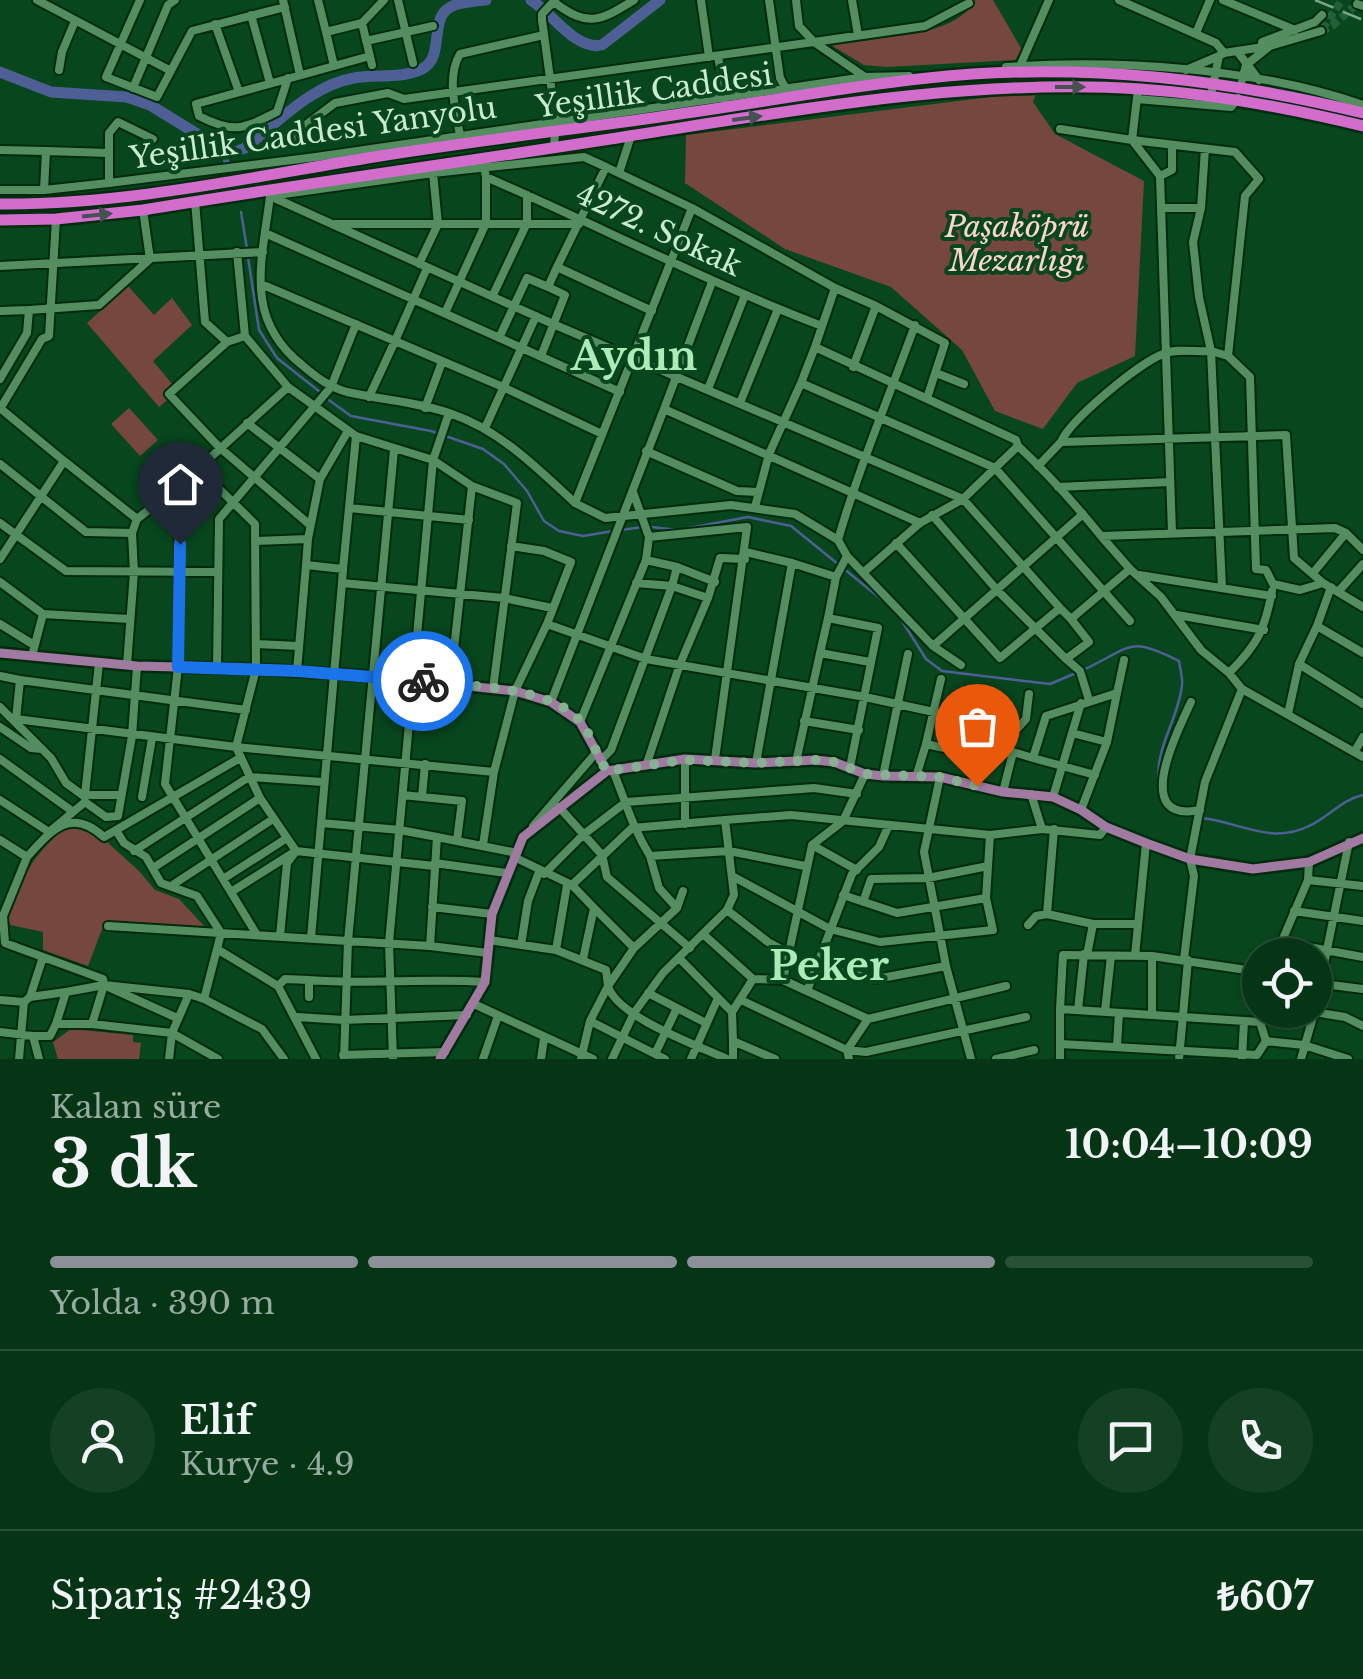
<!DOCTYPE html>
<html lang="tr">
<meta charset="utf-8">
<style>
:root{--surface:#063516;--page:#144023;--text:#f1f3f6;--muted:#98aba1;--line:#275035;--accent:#8c9099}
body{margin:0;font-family:"Libre Baskerville",serif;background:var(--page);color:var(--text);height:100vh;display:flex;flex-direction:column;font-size:38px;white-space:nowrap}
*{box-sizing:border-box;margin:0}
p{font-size:32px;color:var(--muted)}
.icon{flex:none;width:55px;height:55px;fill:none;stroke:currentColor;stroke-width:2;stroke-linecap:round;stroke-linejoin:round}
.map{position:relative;height:1059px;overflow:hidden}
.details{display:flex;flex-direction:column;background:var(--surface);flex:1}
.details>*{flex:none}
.fabs{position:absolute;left:1242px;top:938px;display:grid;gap:20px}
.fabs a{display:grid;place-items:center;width:90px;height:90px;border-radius:50%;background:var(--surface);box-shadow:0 2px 8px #0004,0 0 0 2px var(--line);font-size:50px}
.pin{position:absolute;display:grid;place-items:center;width:85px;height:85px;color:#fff;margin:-102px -42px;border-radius:50% 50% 50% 0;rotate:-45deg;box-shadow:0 0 10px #0007}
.pin .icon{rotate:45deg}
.courier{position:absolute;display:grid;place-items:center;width:100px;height:100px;margin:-50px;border:8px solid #1a73e8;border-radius:50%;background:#fff;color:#222;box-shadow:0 2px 12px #0007}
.overview em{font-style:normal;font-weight:700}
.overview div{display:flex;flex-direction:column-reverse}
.overview{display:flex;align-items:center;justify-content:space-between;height:170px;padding:0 50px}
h1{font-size:65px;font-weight:700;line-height:75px}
.bar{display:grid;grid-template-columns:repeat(4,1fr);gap:15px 10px;align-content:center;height:120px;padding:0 50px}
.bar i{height:12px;border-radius:8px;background:var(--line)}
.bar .on{background:var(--accent)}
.bar p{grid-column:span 4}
.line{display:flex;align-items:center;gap:25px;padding:0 50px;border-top:2px solid var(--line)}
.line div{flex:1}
.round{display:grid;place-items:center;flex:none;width:105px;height:105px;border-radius:52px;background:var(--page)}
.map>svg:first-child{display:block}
.green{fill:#75473f}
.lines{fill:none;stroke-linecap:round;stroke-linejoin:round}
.stream{stroke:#4d5f95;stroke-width:2.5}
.canal{stroke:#4d5f95;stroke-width:6}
.river{stroke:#4d5f95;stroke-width:11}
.minor-tunnel{stroke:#255f39;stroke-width:8;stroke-dasharray:8 4;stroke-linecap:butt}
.minor-casing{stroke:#002b0c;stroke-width:12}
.major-casing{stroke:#002b0c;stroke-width:14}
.highway-casing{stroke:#002b0c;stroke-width:16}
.minor{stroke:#548e60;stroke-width:8}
.major{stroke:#a07aa1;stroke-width:9}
.highway{stroke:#d26dcc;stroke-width:11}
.rail{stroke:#7ba686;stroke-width:2.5;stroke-dasharray:20 10;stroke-linecap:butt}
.oneway{fill:#455252}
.done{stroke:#87b192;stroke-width:10;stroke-dasharray:0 18}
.route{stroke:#1a73e8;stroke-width:12}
.labels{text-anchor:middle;stroke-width:8;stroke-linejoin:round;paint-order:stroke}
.street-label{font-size:30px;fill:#ccead0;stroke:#08471e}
.park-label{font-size:30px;font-style:italic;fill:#fed5cd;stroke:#08471e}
.district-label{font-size:40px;font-weight:bold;fill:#aeebb8;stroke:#08471e}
</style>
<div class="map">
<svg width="1363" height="1059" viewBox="0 0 1363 1059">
<rect width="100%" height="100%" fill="#08471e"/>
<!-- green -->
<path class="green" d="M975,0h18l29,50 -7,10 -128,7 -23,-2 -33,-20c40,-11 122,-3 144,-45z
M1037,91l-4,11 22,32 89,47 -9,175 -58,27 -34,46 -48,-18 -33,-61 -71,-63 -106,-38 -100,-66 1,-48z
M128,286l26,29 18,-17 20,27 -39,36 25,30 -19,16 -72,-84z
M129,408l29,32 -18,16 -29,-32z
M70,824l27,9 42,38 16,19 24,9 27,29 -102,-4 -16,42 -45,-16v-18l-37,-8c18,-49 22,-66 64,-100z
M71,1029l62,6v7l8,1 -2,16h-81l-5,-17z"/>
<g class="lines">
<!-- stream -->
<path class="stream" d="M241,212l6,37
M248,257l11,73 18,28 43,34
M326,398l25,18 80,15 52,18 21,15 23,27 17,30 15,10 24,5 30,-5
M651,527l27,3 70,-13 43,9 100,81
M621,530l22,-3
M897,613l29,46 16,12 108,13 26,-11
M1083,670c49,-22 43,-36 96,-9 1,8 4,17 3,24 -4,37 -30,65 -22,103
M1178,814l16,3
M1202,818c37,4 69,27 107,8 20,-9 32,-26 54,-31"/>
<!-- canal -->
<path class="canal" d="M223,150l4,14"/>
<!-- river -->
<path class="river" d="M531,0c21,13 45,51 71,45l58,-45
M0,72l51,20 76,5 23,8 73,45 12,2 10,-4c32,-25 67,-63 109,-70 21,-4 48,1 68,-9 25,-13 4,-55 33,-64 10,-3 21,-4 31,-5"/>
<!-- minor-tunnel -->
<path class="minor-tunnel" d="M1322,29l20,-29
M1321,31l11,-5 25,-22"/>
<!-- minor casing -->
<g class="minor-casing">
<path id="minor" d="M37,0l134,71
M140,0l-34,77 51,20 35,-66 93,-24
M283,0l17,75
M318,0l8,32
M398,0l15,63
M701,0l8,57
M769,0l11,78 6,11
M796,0l3,26 15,16 111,-16 44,-23
M852,0l6,35
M1119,0l97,43 8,10
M1223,0l72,30
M554,2c34,26 46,19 80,-2
M1357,4l6,2
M251,15l19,68
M362,23l10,42
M215,24l24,68
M1196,33l14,-33
M366,41l67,-15
M1262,46v-4l53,-20 7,-7
M1237,51l22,29
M718,56l7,42
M334,66l36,-10
M1020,66l29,-66
M1006,67c112,-8 251,1 357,38
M59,70l3,-18 13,-31
M1186,70l33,-14
M288,78l-11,34c-34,17 -43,22 -78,4l-3,-12 138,-38 -8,-34 36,-9 22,-23
M1242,80l4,-15 24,-19
M133,88l35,-83 7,-5
M1138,89l-6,51 103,12 24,27 -14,17 -17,160
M1211,95l8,-39 5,-3 46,-7 51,-15
M1137,99l94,8 7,-9
M1060,129l72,11 28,36 12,357
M460,136c-4,-25 -14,-59 0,-82l84,-19
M295,143v-10l40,-30 53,-10 16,6 410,-57 51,35
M554,146l2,-24 -14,-102v-6l13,-14
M1205,149l-4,59 -8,34 6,55 12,54 17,5 22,21 6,192 10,1 7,14 27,6 23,-7
M0,150l46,1 -2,39
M46,151l63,2
M484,167l2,10c113,49 221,105 336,149
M619,173l12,-37
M1160,176l12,-6v-24
M109,183v-50l9,-11 35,17
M0,190h44l65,-7 207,-26 549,-80 44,-1
M268,190l2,6 283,128 410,175 97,109
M195,201l10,121 22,20 18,-6
M1161,208h40
M335,224h244
M265,233l355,159
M237,252l8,84 43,51
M419,264l19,-40 -5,-51
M0,266l263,-14
M557,267l49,-100 86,41
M712,282l-48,127 256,114
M261,284l134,57 32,-73
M835,288l41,18 69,37 -18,55
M493,295l34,-72v-28
M0,311l29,-1
M445,313l41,-90v-46
M499,338l28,-60 21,9 9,-20 95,44
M227,342l-58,52 50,53 91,78
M815,347l-14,36 194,85 135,153
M541,356l24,-61 -17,-8
M853,367l23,-61
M936,373l28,11
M0,379l27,-46 2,-23 70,-5 51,-46 -7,-49
M708,389l37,-94
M369,397l26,-56 108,46 99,47
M740,403l38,-94
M0,408l64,53 -64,98
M425,408l17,-46
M0,409l42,-70 7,-3 7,-117
M247,423l73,56
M485,428l51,-112
M1061,442c9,-22 78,-79 102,-88 12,-6 34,-2 48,-3l11,237
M394,450l-46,491 82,5 58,7
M646,451l91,40 21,1
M64,461l73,58
M0,464l86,68 46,1
M1038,466l23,-24 225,-7 8,123 29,25 40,24
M198,468l57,56 1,145 -20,78 24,51 36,53 -9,12 -7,73
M1058,487l112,-5
M633,492l16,45 98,-10 -32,232
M575,503c-38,-35 -74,-72 -123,-89 -33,-12 -70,-14 -105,-22 -18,-5 -31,-15 -45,-27 -59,-47 -40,-103 -32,-169l163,-23 151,-16 22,10
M755,507l14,-53 32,-71
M349,508l120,12
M1083,514l-150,132 -86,-90 -9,-16 -43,-26 -64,-9 -126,13 -30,-15 117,-295 143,80 -20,59 201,93 2,6c30,28 57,58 83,90l234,-8 11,5 17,17
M932,515l65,75 69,69 23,-17 -18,-23
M0,523l66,48 152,1
M1101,536l29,33 31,28 40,53 28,23 13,16 121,68
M838,540c21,-73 51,-143 77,-215
M256,541l52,-2
M896,543l104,115 60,-50 11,11 59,-50
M746,552l46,11
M847,556l-11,21 -8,41 50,10 -28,139
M646,560l31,7 38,15
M306,565l2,-26 12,-60 28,-48
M343,569l13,-133
M864,572l56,-49 43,-24 55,-53
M1313,573l33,-40
M1139,575l133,21
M0,582l43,32 86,5
M636,583l36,3 5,-19
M1331,587l-14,39 46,27
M1338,592l25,-28
M1177,615l87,15
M828,618l-8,35 50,9
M0,624l34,21
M547,624l99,35 219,38 151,33 -31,27 -8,29
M257,644l41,2
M933,646l28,19
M32,656l11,-42
M1066,659l14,12 9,29
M99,663l-14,132h36
M1299,664l64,40
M127,665l7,-93 -2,-39 5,-14 42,-33
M217,668l2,-149 112,-132 25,-63
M297,671l9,-106 37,4 -1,14 162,15 48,10
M1229,673c28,-28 36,-43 43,-82
M0,676l20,4 -4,39 220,28 258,25
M941,679l-15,65 59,13
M20,680l226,30
M450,685l22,-199
M1117,693l7,-33
M551,702l113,-293
M1191,702c-12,26 -62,122 9,108
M0,707l51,51 15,25 19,14
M1288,714l11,-50 18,-38
M804,721l55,9
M580,722l66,-162 3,-23
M0,727l31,21 11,1
M1016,730l10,-11 3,-25
M1072,733l35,9
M1355,751l8,-14
M1033,758l62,17
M0,759l72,52
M600,761l11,-11 61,-164 36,12 12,-40 25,1
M796,762l24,-109
M647,763l33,-99 28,-66
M756,763l36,-200 44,14
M613,771c13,31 19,56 37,85l79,-5 76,15
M883,776l25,-122
M916,777l10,-33
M940,777l-16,75 22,114 25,93
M1003,792l10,-40 20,6 13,-42 71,-23 -10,49 -26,68
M1031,794l11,35
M403,795l19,2 3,-33
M142,797l10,-59
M422,797l40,4 -5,39
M1053,797l28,-94
M0,800l49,32 36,-30 21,15 12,-1 14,-80 5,-70
M559,807l43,48 5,22 83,71
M725,820l66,-5 199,20 -4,63 7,32 -113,12 -50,-13 -96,-52
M321,823l79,7 37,7 -7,109
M685,824v-65
M533,826l62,-72
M117,832l7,11 22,14 15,26 36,13 24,37 -4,16 61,37 38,73
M990,835l52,-6 58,6 6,-8
M437,837l80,16
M0,840l27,17c25,-28 44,-50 77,-20l136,-79
M483,845l11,-73 21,-81 32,-67 24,-62 -27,-11 -33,-5
M812,845l45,25
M134,851l115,-74 74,5
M650,856l9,32 18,20
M514,857l58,28 60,-57 93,-8 9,75 -7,15 -64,63 -29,40 -22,46
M435,863l71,10
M153,868l107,-70
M544,874l39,-39 43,-33 188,-14 43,6
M223,879l64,-41
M1308,880l55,6
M572,885l22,23 -11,51
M171,886l102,-67
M683,891l-6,17 -43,40 -26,38c9,31 89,59 119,73
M231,892l65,-41 138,15
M843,895l54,18 89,-15
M863,902l8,-23 57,-1 60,-12
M432,907l60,7
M594,908l40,40
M727,910l41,32 22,12
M1294,911l69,10
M1047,914l7,-85
M0,916h3l2,27 38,14 -13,40 -6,5 -5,57
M3,916l24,-59
M1028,925l8,-9 11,-2 46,10h44
M108,926l240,15 -4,118
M703,934l50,45
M257,935l-92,-151 13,-117 1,-181 109,-99 68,49 77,24 39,26 45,17 -24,186
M311,938l31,-355
M489,940l67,10 50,20 2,16 -18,35 -9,38
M1282,942l81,15
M521,945l7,-44 11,-29
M556,950l11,-65
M1087,955l6,-31
M1276,955l32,-75 1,-18
M1135,956l11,-113
M1152,956v59
M43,957l60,22 1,6 73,33
M680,959l52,53
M1184,959l10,-83 -4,-17 15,-77 37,-93
M818,967l58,12 70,-13
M783,980l29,-135 31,-24 22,-47
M1315,983l48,6
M104,985l85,9 15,5 58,30 22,30
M278,986l7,-7 24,1
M807,991l45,-117 27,-27 10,-22
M648,993l58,30
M30,997l36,-5
M309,997v-17c59,5 117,-2 176,2
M204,999l13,-50
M0,1000l24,2
M741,1000l106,50 2,9
M474,1004l119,55
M1315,1008l34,-166
M1060,1009l3,-54 89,1 108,16
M1078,1010l6,-56
M1263,1010l-3,12 6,19
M1301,1010l44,7 18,9
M1105,1011l6,-55
M297,1017l47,3 123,-5
M868,1019l-21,31 19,2 160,-35
M590,1021l75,38
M56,1024l10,-32 38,-7 -12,39
M0,1032l33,4 6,23
M33,1036h17l6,-12h36l80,9 17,-39
M733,1041v18
M1060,1044v-35l200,13
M1117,1046l2,-33
M655,1054l22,-46
M343,1055l102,-3
M169,1059l3,-26 46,26
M393,1059l-4,-116 44,-483 16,-47
M483,1059l15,-43
M541,1059l3,-20
M691,1059l27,-61
M775,1059l-42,-18 -1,-29 21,-33 30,1 85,39 138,-33
M996,1059l38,-9
M1060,1059v-15l197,11 9,-14 38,4 44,14
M1179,1059l9,-99
M1242,1059l2,-38
M1301,1059l14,-49"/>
</g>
<!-- major casing -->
<g class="major-casing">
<path id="major" d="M0,653l137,13 119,3 115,7 144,15 36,11 29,20 27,49 78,-12 71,4 59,-3 19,2 31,12 18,2 57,1 63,15 50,5 28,13 25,17 40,16 44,16 63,10 56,-7 54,-24
M440,1059l45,-77 7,-68 31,-77 84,-66"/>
</g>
<!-- highway casing -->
<g class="highway-casing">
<path id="highway" d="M0,204c126,1 251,-27 374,-47 98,-16 195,-27 292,-41 88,-12 175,-29 262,-38 146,-16 293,0 435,35
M0,220l56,-1 87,-9c162,-27 324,-48 486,-74 168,-26 340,-58 511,-47 76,5 149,19 223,37"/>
</g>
<!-- minor -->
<use href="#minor" class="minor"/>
<!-- major -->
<use href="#major" class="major"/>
<!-- highway -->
<use href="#highway" class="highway"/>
<!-- rail -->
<path class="rail" d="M1315,0l48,20"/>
</g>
<!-- one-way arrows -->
<defs><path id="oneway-solid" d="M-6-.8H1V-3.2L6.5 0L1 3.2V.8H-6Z" transform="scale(2.5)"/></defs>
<g class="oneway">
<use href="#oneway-solid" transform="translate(1070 87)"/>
<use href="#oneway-solid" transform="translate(747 118) rotate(-8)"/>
<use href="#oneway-solid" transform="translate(97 215) rotate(-6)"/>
</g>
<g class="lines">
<!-- done -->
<path class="done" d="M423,681c45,6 127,4 158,41 11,14 15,34 26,49l78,-11 71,3 59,-3 19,2 31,12 75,3 37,9"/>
<!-- route -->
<path class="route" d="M180,544l-2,123 119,4 126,10"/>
</g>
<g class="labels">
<!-- street labels -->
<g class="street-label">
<text transform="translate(654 91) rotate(-8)" y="10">Yeşillik Caddesi</text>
<text transform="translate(313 133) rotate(-8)" y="10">Yeşillik Caddesi Yanyolu</text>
<text transform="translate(659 230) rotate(25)" y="10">4272. Sokak</text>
</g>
<!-- park labels -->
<g class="park-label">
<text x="1017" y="237">Paşaköprü<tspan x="1017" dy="34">Mezarlığı</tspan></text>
</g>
<!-- district labels -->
<g class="district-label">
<text x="634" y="370">Aydın</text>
<text x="829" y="980">Peker</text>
</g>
</g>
</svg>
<div class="fabs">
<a><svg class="icon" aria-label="locate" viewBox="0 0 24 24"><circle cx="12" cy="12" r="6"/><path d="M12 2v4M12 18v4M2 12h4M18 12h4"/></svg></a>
</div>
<div class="pin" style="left:977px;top:786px;background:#ea580c"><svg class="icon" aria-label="bag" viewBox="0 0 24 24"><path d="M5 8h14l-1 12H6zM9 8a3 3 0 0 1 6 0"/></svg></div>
<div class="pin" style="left:180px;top:544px;background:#1f2937"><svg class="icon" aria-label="home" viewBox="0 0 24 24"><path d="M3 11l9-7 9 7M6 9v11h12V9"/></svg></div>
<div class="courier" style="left:423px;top:681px"><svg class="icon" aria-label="bike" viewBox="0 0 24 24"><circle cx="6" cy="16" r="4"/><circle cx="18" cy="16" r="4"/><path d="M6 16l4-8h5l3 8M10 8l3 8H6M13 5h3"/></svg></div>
</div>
<section class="details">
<div class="overview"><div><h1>3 dk</h1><p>Kalan süre</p></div><em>10:04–10:09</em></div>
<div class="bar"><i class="on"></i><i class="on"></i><i class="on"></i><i></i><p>Yolda · 390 m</p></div>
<div class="line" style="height:180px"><a class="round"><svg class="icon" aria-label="person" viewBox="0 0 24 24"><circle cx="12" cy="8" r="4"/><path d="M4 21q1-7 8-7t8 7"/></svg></a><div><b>Elif</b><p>Kurye · 4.9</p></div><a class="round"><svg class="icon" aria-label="chat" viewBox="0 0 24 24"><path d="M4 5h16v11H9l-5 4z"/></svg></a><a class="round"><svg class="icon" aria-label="phone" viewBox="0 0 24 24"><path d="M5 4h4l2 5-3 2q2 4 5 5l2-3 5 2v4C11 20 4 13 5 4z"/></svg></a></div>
<div class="line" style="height:130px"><div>Sipariş #2439</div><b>₺607</b></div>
</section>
